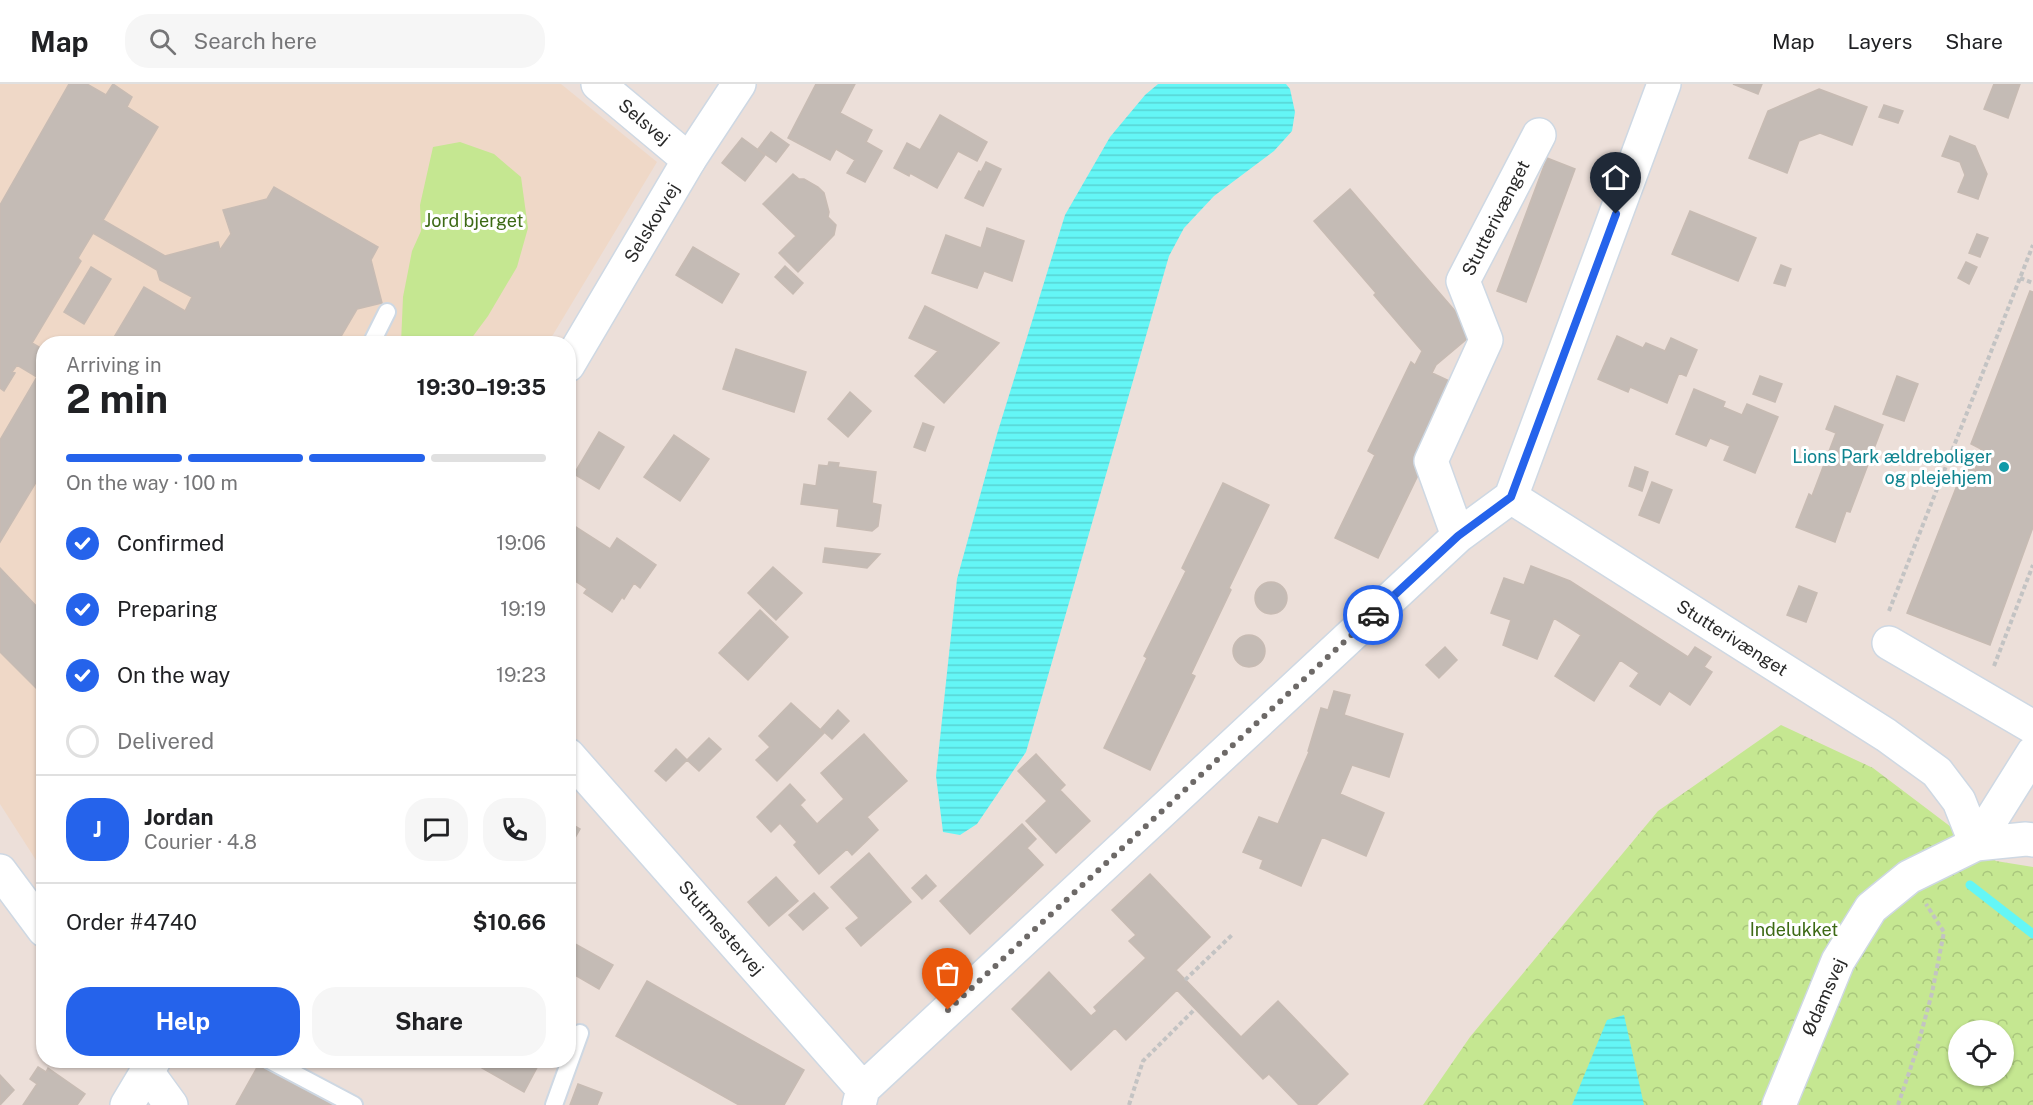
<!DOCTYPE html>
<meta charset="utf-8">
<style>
:root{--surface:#fff;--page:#f6f6f6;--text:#202124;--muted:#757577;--line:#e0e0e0;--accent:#2563eb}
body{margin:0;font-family:"Public Sans",sans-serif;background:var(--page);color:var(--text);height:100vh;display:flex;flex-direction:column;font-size:22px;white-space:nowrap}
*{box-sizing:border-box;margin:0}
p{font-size:20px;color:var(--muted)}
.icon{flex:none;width:33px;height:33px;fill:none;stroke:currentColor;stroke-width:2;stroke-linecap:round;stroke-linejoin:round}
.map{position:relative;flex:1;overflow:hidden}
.drawer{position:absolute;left:36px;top:252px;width:540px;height:732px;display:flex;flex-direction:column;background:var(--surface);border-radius:24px;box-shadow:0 2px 4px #0004}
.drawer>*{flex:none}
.controls{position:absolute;left:1948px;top:936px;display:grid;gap:12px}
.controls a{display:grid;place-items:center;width:66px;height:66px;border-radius:50%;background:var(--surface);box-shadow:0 2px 4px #0004;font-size:30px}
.pin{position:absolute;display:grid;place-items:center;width:51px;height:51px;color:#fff;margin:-62px -26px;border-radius:50% 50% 50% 0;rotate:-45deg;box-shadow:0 0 6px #0007}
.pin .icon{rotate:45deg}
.courier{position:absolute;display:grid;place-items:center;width:60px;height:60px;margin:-30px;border:4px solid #2563eb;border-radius:50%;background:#fff;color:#222;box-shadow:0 2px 8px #0007}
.summary em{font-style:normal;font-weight:700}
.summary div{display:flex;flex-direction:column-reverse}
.summary{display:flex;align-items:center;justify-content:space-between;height:102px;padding:0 30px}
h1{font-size:39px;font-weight:700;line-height:45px}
.bar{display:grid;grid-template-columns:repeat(4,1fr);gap:9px 6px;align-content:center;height:72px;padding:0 30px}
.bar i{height:8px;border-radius:4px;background:var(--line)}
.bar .active{background:var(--accent)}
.bar p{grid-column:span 4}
.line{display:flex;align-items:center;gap:15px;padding:0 30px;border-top:2px solid var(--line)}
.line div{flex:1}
.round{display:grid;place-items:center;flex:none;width:63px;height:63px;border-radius:24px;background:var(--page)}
ol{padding:0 30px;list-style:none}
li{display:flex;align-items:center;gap:18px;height:66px}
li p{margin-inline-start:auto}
li .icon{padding:6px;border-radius:50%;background:var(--accent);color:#fff;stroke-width:4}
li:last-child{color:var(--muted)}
li i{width:33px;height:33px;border:3px solid var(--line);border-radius:50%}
.action{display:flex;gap:12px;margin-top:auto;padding:12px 30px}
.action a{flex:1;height:69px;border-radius:24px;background:var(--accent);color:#fff;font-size:24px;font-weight:700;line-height:69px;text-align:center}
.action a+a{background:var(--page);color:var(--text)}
header{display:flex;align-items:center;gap:36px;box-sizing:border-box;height:84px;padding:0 30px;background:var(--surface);border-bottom:2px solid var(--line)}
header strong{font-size:28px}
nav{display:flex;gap:33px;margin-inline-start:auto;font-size:21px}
.search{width:420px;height:54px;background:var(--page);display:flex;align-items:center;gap:15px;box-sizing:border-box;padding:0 21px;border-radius:24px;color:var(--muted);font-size:22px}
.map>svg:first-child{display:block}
.education{fill:#efd8c7}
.grass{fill:#c5e791}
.forest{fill:url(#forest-crowns);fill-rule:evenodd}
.water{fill:url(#water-rules)}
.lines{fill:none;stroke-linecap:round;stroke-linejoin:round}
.stream{stroke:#64f6f6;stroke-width:9}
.building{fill:#c4bbb5;stroke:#c7bbb3;stroke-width:1.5}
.service-casing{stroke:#ced8e3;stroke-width:20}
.minor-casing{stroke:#ced8e3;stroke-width:36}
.tertiary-casing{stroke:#ced8e3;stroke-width:36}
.path{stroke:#c3c3c3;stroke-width:4;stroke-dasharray:4.5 3;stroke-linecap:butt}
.service{stroke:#fff;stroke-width:16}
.minor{stroke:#fff;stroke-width:33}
.tertiary{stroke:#fff;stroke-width:33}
.done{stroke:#6d6967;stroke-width:6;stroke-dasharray:0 10.8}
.route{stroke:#2563eb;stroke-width:8}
.culture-dot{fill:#0f9aa8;stroke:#fff;stroke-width:2}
.labels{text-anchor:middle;stroke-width:6;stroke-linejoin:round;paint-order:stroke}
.street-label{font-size:18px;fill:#292929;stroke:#fff}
.park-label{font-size:18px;fill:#3d6a15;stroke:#fff}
.culture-label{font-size:18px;fill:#0d838f;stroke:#fff;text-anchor:end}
</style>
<header>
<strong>Map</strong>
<div class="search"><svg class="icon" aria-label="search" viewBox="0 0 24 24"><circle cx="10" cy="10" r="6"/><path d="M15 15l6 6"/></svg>Search here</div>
<nav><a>Map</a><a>Layers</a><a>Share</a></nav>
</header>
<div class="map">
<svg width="2033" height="1021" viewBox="0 0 2033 1021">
<defs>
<pattern id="forest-crowns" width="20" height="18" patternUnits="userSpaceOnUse" patternTransform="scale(1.5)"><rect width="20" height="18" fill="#c5e791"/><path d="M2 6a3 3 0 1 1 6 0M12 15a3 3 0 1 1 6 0" fill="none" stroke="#a9c67d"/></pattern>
<pattern id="water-rules" width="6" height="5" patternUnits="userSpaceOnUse" patternTransform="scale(1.5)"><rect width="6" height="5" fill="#64f6f6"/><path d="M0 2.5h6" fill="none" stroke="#57d3d3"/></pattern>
</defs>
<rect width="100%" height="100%" fill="#ecdfd9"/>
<!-- education -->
<path class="education" d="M0,0h561l96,78 -109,181 -504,1 -1,527 -43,-67z"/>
<!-- grass -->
<path class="grass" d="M460,58l34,12 27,23 7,51 -11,39 -29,49 -20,27h-67l2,-46 9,-46 9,-20 -1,-26 13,-58z"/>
<!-- forest -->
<path class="forest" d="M1781,641l92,43 123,93 37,6v238h-610l47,-68 188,-226zM1959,946h45v46h-45z"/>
<!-- water -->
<path class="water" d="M1158,0h128l4,5 5,23 -3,19 -18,20 -60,45 -30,32 -15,28 -143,496 -49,72 -17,11 -17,-3 -7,-56 21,-197 40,-145 68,-219 45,-78 35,-42z
M1624,931l20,90h-72l35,-85z"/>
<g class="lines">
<!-- stream -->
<path class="stream" d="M1970,801l63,49"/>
</g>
<!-- building -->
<path class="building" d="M69,0h18l19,11 7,-11 19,13 -5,10 31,20 -55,93 62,36 53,-14 2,8 11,-16 -8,-24 44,-11 7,-12 104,60 -7,13 11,43 -25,6 -17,29 2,6h-232l34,-57 41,24 7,-14 -32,-17 -3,-10 -64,-37 -15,25 3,3 -49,82 12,7v119l-44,73v-102l37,-63 -20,-12 -5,7 3,1 -11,18 -4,-3v-183z
M816,0h39l-15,29 32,17 -6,12 16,9 -17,31 -18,-9 8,-13 -19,-11 -6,11 -42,-22z
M1733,0h29l-4,10z
M1994,0h26l-12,34 -24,-9z
M1819,5l48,18 -15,38 -32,-12 -21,8 -12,32 -38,-15 19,-47z
M1884,21l19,6 -5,12 -19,-6z
M940,31l47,27 -10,19 -19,-10 -21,37 -27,-15 -1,3 -15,-8 13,-25 13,7z
M771,48l18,13 -13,17 -18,-13z
M1950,52l25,10 12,28 -9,25 -20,-7 7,-17 -5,-13 -18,-6z
M742,54l23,17 -20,26 -23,-18z
M1547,74l28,11 -49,133 -29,-11z
M986,78l15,7 -18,37 -18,-8 14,-27 2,1z
M793,90l6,5h5l14,8 6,6 5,19 -1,5 8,8 -2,10 -36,37 -19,-19 17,-17 -33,-32z
M1350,105l124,144 -38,32 -4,8 22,10 -40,85 6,3 -42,87 -43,-20 40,-83 -7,-4 43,-89 4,3 7,-14 -48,-56 2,-2 -62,-72z
M1690,127l66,27 -18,43 -66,-27z
M987,144l37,13 -12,40 -28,-10 -7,17 -45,-15 14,-38 35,13z
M1977,150l11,4 -8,19 -11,-4z
M693,163l46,27 -17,29 -46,-28z
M1966,178l11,5 -8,17 -11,-6z
M1781,181l10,4 -6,17 -11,-3z
M785,182l18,17 -10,11 -18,-17z
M91,183l20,12 -27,45 -20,-12z
M2030,207l3,1v235l-43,118 -83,-32 58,-148 10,5 6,-21 -10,-5z
M925,222l74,37 -55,60 -29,-27 23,-25 -29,-13z
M1617,252l26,12 3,-5 19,8 6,-13 26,12 -11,26 -7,-3 -12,30 -37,-16 -2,5 -30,-13z
M736,265l70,23 -12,40 -71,-23z
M1760,292l22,8 -7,18 -22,-8z
M1897,292l21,8 -14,37 -21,-7z
M1694,305l31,13 -2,5 19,8 5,-11 31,13 -23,56 -31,-13 6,-14 -20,-8 -4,8 -30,-12z
M850,308l21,19 -23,26 -20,-18z
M1835,322l48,19 -33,87 -4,-1 -11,31 -39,-15 13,-33 3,2 24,-63 -10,-4z
M923,339l11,4 -9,24 -11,-4z
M599,348l25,15 -25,42 -25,-15z
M674,351l35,24 -29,42 -36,-24z
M829,378l10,1 -1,4 38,5 -4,31 9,2 -3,21 -6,5 -35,-5 2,-17 -38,-5 3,-20 12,2 3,-21 9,1z
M1635,383l13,5 -6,19 -13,-5z
M1652,398l20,8 -13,33 -20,-8z
M1223,399l46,22 -40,83 2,2 -40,84 4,2 -45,94 -46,-22 43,-90 -3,-2 42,-85 -4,-3z
M568,438l42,27 7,-11 39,27 -16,23 -6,-5 -10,16 -2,-2 -10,15 -28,-19 3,-4 -19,-13z
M825,464l55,6 -13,14 -44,-6z
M1531,482l39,15 118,76 7,-10 16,10 -7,10 8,5 -22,33 -21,-14 -9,14 -30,-19 9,-13 -19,-13 -26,41 -39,-25 26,-41 -27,-17 -17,41 -34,-14 8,-25 -20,-7 13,-35 20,7z
M773,483l29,26 -26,27 -28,-27z
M0,484l41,43 3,-1v86l-44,-44z
M1255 514a16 16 0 1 1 32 0a16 16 0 1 1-32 0Z
M1799,502l18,7 -11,29 -19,-7z
M760,526l28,27 -40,43 -29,-27z
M1233 567a16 16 0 1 1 32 0a16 16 0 1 1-32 0Z
M1445,563l12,13 -18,18 -13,-13z
M1334,607l16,4 -6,20 59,19 -14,43 -37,-12 -12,29 44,19 -18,43 -44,-19 -21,49 -41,-18 3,-8 -20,-8 16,-35 19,7 31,-72 -1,-1 13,-43 7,2z
M791,619l33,30 -47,48 -21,-21 14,-13 -11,-11z
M838,626l11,11 -17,18 -11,-10z
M864,650l43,47 -40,36 11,13 -26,25 -5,-6 -28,25 -25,-29 3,-3 -17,-19 -9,9 -14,-15 33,-33 15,16 -5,5 17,19 27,-25 -23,-26z
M709,654l12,11 -22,22 -12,-11z
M676,665l11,11 -21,21 -11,-10z
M1036,670l29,31 -5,5 30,31 -34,32 -30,-32 21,-20 -29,-30z
M568,738l12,7 -12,21z
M1022,740l14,15 -9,9 16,17 -73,69 -30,-33z
M869,769l42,49 -50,44 -15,-18 13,-10 -28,-31z
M1150,790l60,63 -34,33 65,67 37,-36 70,73 -32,31h-17l-30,-31 -6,5 -86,-89 -51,50 -11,-12 -44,42 -59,-61 37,-37 42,44 6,-5 -3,-4 52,-49 -17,-17 7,-6 -24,-25z
M926,791l10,11 -14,13 -10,-11z
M776,793l22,24 -29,25 -21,-24z
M814,809l14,15 -25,22 -14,-15z
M568,856l45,25 -14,24 -31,-18z
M647,897l157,89 -20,35h-45l-123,-69z
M468,976h73l-17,32z
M260,978l76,43h-100z
M38,983l8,5 2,-4 37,26 -8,11h-54l14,-21 -7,-5z
M0,991l14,15 -14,15z
M578,1000l24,9 -5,12h-27z"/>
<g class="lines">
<!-- service casing -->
<g class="service-casing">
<path id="service" d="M371,260l16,-32
M269,976l85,45
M554,1021l26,-72"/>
</g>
<!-- minor casing -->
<g class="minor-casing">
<path id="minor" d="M598,0l91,76
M1511,413l153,-413
M1458,452l-27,-75 55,-121 -23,-59 76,-146
M1889,559l144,84
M568,671l295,334 -4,16
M1976,760l57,-91
M147,988l24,33
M863,1005l595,-553 53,-39 375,238 51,37 22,29 17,43
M1779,1021l59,-144 33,-53 38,-31 67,-33 50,-5 7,1"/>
</g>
<!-- tertiary casing -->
<g class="tertiary-casing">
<path id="tertiary" d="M568,281l121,-205 50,-76
M0,787l44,59
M127,1021l27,-45"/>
</g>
<!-- path -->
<path class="path" d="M2020,194l13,5
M1953,364l25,9
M1889,527l144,-366
M1994,582l39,-101
M1185,896l48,-46
M1129,1021l14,-44 52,-52
M1898,1021l18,-53 16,-59 12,-61 -18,-28"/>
<!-- service -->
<use href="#service" class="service"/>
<!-- minor -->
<use href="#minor" class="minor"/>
<!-- tertiary -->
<use href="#tertiary" class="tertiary"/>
</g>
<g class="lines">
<!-- done -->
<path class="done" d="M948,926l425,-395"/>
<!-- route -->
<path class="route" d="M1373,531l85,-79 53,-39 105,-283"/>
</g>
<!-- markers -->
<circle class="culture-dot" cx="2004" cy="383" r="6"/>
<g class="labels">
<!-- street labels -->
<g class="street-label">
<text transform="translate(644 38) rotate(40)" y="6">Selsvej</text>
<text transform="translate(1496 134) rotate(-63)" y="6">Stutterivænget</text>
<text transform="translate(652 139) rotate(-59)" y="6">Selskovvej</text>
<text transform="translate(1732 554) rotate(32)" y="6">Stutterivænget</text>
<text transform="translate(721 844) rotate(49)" y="6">Stutmestervej</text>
<text transform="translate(1824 913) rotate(-66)" y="6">Ødamsvej</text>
</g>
<!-- park labels -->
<g class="park-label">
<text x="474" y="143">Jord bjerget</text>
<text x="1794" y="852">Indelukket</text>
</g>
<!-- culture labels -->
<g class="culture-label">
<text x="1992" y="379">Lions Park ældreboliger<tspan x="1992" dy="21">og plejehjem</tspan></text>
</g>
</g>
</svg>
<div class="controls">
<a><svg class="icon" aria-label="locate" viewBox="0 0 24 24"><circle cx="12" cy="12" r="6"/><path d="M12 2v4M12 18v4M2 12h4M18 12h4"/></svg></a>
</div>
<div class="pin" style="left:948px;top:926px;background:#ea580c"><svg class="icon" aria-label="bag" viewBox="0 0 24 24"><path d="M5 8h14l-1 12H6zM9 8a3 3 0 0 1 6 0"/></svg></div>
<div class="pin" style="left:1616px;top:130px;background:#1f2937"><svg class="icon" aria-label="home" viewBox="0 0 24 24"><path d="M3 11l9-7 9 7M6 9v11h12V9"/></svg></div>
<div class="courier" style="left:1373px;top:531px"><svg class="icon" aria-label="car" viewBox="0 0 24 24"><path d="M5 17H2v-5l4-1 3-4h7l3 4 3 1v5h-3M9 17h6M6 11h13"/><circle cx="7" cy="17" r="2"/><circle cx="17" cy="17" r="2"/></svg></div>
<section class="drawer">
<div class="summary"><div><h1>2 min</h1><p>Arriving in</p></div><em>19:30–19:35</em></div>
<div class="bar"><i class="active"></i><i class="active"></i><i class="active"></i><i></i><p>On the way · 100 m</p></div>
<ol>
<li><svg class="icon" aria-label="check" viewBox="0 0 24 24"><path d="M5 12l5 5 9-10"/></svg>Confirmed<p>19:06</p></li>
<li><svg class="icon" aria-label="check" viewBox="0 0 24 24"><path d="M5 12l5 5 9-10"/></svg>Preparing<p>19:19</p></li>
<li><svg class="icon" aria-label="check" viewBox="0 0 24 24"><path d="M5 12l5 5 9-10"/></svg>On the way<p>19:23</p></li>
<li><i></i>Delivered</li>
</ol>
<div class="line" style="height:108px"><b class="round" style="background:var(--accent);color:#fff">J</b><div><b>Jordan</b><p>Courier · 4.8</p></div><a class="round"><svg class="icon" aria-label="chat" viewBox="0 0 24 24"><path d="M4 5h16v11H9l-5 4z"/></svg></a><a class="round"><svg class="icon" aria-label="phone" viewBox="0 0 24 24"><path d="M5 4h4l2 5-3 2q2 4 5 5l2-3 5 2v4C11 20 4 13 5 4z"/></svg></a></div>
<div class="line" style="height:78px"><div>Order #4740</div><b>$10.66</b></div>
<div class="action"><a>Help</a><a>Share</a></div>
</section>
</div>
